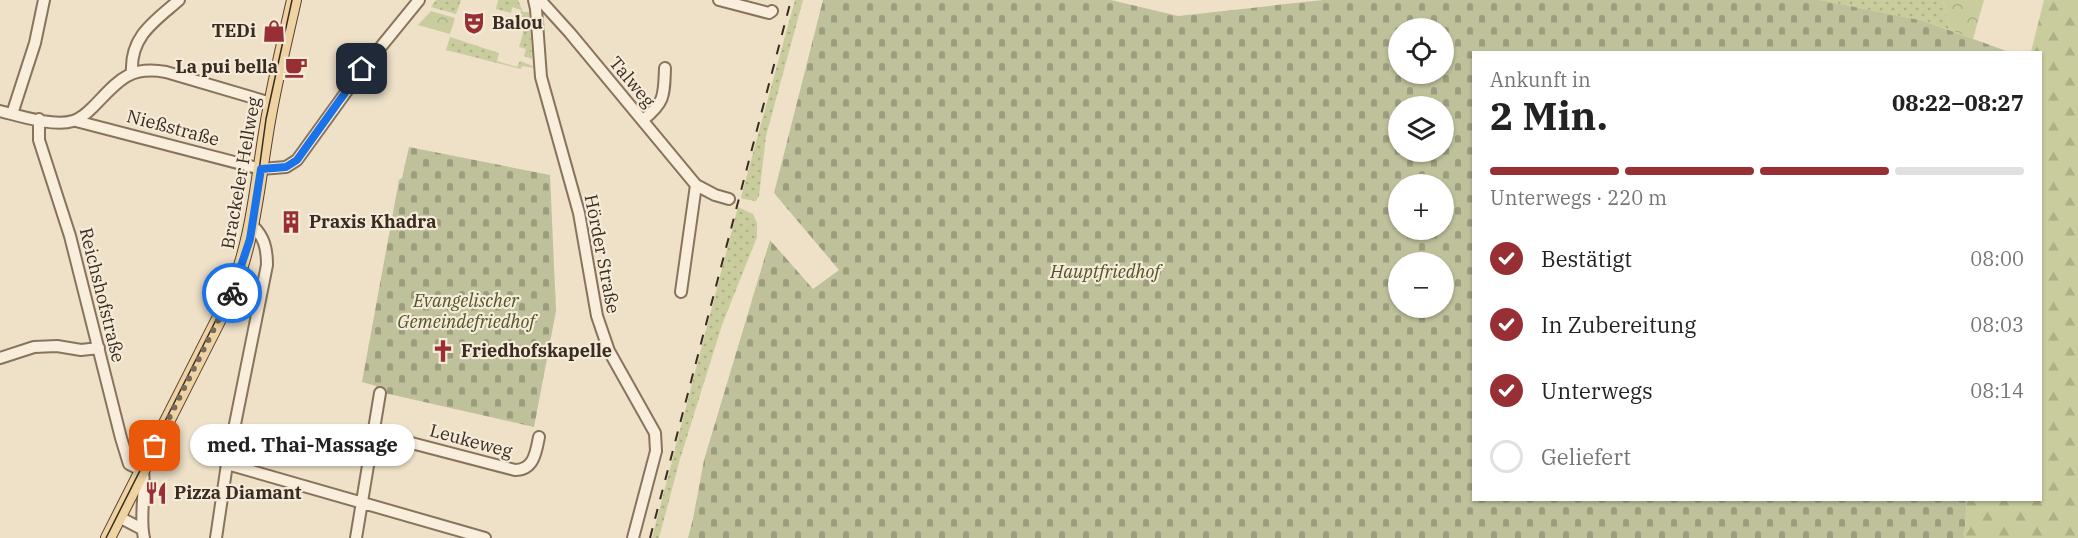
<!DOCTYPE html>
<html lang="de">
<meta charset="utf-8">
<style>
:root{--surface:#fff;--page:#f6f6f6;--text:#222;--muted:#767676;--line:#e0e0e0;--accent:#972f35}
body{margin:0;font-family:"IBM Plex Serif",serif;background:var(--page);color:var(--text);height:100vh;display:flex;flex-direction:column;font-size:22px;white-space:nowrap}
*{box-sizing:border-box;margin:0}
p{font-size:20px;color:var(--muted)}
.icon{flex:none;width:33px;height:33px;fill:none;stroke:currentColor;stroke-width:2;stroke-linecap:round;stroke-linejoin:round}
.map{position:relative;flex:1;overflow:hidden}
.side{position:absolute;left:1472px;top:51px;width:570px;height:450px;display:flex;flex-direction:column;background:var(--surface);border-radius:0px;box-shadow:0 2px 4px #0004}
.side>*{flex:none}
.controls{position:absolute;left:1388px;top:18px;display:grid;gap:12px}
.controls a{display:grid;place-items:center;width:66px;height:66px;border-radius:50%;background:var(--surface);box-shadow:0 2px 4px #0004;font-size:30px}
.pin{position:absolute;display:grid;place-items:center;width:51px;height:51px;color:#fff;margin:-26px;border-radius:12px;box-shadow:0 3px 9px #0006}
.courier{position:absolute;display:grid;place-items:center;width:60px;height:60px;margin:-30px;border:4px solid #1a73e8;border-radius:50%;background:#fff;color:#222;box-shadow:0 2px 8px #0007}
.bubble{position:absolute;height:42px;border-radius:21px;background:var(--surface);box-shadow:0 2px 4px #0004;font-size:20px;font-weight:700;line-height:42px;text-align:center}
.headline em{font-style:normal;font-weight:700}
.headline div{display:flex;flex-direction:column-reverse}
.headline{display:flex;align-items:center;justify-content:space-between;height:102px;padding:0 18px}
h1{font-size:39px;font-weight:700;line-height:45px}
.bar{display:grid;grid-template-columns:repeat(4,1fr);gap:9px 6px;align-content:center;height:72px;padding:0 18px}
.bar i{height:8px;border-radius:4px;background:var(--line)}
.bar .selected{background:var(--accent)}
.bar p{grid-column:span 4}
ol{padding:0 18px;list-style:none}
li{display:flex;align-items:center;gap:18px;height:66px}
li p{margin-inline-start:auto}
li .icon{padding:6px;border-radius:50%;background:var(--accent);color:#fff;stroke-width:4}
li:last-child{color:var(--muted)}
li i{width:33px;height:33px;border:3px solid var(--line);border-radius:50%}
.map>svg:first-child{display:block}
.grass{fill:url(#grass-dots)}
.forest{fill:url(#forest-firs)}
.cemetery{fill:url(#cemetery-stones);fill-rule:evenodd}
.park{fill:url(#park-crowns)}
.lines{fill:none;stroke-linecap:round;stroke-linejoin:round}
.minor-casing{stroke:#89735d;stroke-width:14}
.major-casing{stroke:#584131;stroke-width:16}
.minor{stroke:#f8eedb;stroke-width:10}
.major{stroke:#efd3a2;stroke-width:14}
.tram{stroke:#3a2c21;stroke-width:1.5}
.rail{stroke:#3a2c21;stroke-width:2;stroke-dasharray:10 10;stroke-linecap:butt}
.done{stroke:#796b5b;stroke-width:6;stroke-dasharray:0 10.8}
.route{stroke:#1a73e8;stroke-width:8}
.labels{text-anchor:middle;stroke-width:4.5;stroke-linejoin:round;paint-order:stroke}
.poi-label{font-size:18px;font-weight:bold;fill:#3a2c21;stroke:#f5ebd8;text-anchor:start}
.street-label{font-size:18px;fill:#3a2c21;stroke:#f5ebd8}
.park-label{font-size:18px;font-style:italic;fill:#4d5628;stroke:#f5ebd8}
</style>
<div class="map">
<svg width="2078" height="538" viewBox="0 0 2078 538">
<defs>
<pattern id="grass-dots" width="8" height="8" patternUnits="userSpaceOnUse" patternTransform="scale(1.5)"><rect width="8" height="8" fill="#c9cc9c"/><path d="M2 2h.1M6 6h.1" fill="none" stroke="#adaf86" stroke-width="1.8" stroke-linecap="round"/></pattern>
<pattern id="forest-firs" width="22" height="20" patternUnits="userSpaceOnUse" patternTransform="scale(1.5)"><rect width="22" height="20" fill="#c9cc9c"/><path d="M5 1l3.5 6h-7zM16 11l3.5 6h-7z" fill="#adaf86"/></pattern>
<pattern id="cemetery-stones" width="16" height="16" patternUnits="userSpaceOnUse" patternTransform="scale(1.5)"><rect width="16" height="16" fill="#bfc19b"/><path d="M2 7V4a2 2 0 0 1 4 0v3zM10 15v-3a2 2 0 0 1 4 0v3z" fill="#9c9d7e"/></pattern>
<pattern id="park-crowns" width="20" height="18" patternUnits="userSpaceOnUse" patternTransform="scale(1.5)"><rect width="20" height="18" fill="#c9cc9c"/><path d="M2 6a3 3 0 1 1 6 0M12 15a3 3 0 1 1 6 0" fill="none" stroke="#adaf86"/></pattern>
</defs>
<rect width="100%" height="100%" fill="#eee1c8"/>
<!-- grass -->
<path class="grass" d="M436,0h25l-5,14 -25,-7z
M498,0h20l5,12h6v7l-10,-3 2,-6 -9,-3 -1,6 -15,-4z
M795,0h8l-37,136 -7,60 -3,5 -13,-2 -2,-2z
M1820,0h123l7,30 -26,-9z
M526,23l4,2 2,34 -8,-3 2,-7 -7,-2z
M450,37l49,16 -2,8 20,6 3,-6 13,5 1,2 -12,-2 -1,3 -75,-19z
M738,207l15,7 4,9v14l-35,88 -42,134 -21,79h-7z"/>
<!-- forest -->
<path class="forest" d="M2044,0h34v538h-114l3,-38h73v-448h-9z"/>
<!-- cemetery -->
<path class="cemetery" d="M823,0h288l67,16 145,-16h497l104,21 85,31h-536v448h494l-3,38h-1276l5,-19 11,-59 66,-220 43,49 26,-19 -65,-77zM1398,28h45v46h-45zM1398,106h45v46h-45zM1398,184h45v46h-45zM1398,262h45v46h-45z
M409,147l141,28 6,136 -22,116 -154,-35 -4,-1v-5l-14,-4 37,-202 3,-2z"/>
<!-- park -->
<path class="park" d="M1943,0h41l-11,39 -23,-9z
M431,11l24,7 -5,16 -32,-9z"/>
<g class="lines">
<!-- minor casing -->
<g class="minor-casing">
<path id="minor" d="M534,0l2,9 5,68 38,136 18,103 12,35 46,82 1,18 -23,87
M719,0l50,13 3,-2
M541,1l29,32 126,152 19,10 14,4
M132,72c-2,-36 23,-51 47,-72
M0,111c20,5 54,16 73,10 7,-2 14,-8 19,-13 25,-25 35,-43 74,-36l105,31
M12,114l23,-71 9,-43
M39,119v21l31,96 51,202 8,26 14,7c3,22 -4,45 1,67
M643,120c22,-18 21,-24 22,-52
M76,121l185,48 25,-2 11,-7 65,-90 57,-70
M681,292l15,-107
M0,358l34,-11 23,-1 24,4 18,-2
M373,433l142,37c19,0 21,-18 24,-33
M227,464l258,74
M119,517l23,12
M216,538l11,-74 40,-199c0,-17 -3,-28 -14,-39
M356,538l24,-145"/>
</g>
<!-- major casing -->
<g class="major-casing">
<path id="major" d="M108,538l119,-235c27,-59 30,-120 41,-182 7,-41 17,-81 26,-121"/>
</g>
<!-- minor -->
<use href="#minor" class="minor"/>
<!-- major -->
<use href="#major" class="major"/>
<!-- tram -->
<path class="tram" d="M106,538l117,-232 15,-35 14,-49 14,-103 26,-119"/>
<!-- rail -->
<path class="rail" d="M650,538l141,-538"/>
</g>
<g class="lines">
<!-- done -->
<path class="done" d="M155,446l77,-153"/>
<!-- route -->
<path class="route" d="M232,293l18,-54 11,-70 25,-2 11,-7 65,-91"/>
</g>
<!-- icons -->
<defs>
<g id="theatre-bare" transform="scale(1.8)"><path d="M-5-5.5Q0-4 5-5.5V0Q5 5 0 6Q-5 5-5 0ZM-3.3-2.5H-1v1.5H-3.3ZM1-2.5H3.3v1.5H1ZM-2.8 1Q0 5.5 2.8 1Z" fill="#972f35" stroke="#f5ebd8" stroke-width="2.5" paint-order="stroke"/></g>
<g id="shop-bare" transform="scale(1.8)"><path d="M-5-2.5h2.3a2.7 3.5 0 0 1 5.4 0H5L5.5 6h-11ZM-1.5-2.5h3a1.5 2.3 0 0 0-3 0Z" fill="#972f35" stroke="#f5ebd8" stroke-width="2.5" paint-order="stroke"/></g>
<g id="cafe-bare" transform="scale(1.8)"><path d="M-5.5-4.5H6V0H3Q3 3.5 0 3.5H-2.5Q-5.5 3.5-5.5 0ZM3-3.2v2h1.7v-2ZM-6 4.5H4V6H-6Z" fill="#972f35" stroke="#f5ebd8" stroke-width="2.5" paint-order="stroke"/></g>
<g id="building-bare" transform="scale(1.8)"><path d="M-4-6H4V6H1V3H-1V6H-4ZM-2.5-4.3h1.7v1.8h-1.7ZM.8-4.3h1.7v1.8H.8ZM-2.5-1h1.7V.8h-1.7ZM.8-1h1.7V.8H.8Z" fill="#972f35" stroke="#f5ebd8" stroke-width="2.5" paint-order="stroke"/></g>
<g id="church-bare" transform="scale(1.8)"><path d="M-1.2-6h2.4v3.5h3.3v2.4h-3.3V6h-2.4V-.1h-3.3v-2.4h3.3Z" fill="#972f35" stroke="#f5ebd8" stroke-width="2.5" paint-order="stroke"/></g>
<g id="restaurant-bare" transform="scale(1.8)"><path d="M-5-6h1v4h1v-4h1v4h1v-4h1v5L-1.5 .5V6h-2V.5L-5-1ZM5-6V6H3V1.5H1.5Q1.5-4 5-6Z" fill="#972f35" stroke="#f5ebd8" stroke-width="2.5" paint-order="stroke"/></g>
</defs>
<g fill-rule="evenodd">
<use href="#theatre-bare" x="474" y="23"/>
<use href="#shop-bare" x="274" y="31"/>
<use href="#cafe-bare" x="296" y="67"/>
<use href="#building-bare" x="291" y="222"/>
<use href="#church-bare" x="443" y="351"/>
<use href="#restaurant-bare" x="156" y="493"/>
</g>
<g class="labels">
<!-- poi labels -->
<g class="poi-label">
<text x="492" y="29">Balou</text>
<text x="256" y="37" text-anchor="end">TEDi</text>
<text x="278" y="73" text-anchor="end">La pui bella</text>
<text x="309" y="228">Praxis Khadra</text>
<text x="461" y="357">Friedhofskapelle</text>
<text x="174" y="499">Pizza Diamant</text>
</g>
<!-- street labels -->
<g class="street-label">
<text transform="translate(632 82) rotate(50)" y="6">Talweg</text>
<text transform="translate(173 128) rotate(15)" y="6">Nießstraße</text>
<text transform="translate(241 173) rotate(-80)" y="6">Brackeler Hellweg</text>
<text transform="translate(602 254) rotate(79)" y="6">Hörder Straße</text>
<text transform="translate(102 295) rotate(76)" y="6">Reichshofstraße</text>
<text transform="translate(471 441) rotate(15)" y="6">Leukeweg</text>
</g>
<!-- park labels -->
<g class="park-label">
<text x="1105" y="278">Hauptfriedhof</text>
<text x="466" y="307">Evangelischer<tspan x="466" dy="21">Gemeindefriedhof</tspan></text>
</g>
</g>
</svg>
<div class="controls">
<a><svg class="icon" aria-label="locate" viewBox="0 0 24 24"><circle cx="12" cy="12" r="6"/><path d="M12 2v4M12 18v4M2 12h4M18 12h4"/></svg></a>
<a><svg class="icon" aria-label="layers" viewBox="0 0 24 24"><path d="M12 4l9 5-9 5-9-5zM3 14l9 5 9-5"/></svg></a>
<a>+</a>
<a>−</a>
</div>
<div class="pin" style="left:155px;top:446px;background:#ea580c"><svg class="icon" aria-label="bag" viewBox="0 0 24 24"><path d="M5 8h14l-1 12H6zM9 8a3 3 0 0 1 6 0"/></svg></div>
<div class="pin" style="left:362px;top:69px;background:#1f2937"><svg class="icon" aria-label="home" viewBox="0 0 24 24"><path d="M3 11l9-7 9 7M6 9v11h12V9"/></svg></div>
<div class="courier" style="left:232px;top:293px"><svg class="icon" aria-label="bike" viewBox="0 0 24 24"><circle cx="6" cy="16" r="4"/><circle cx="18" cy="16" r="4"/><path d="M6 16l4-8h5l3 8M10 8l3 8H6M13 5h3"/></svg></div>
<div class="bubble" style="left:190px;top:424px;width:225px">med. Thai-Massage</div>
<section class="side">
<div class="headline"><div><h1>2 Min.</h1><p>Ankunft in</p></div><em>08:22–08:27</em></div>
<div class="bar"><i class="selected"></i><i class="selected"></i><i class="selected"></i><i></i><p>Unterwegs · 220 m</p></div>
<ol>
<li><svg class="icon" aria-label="check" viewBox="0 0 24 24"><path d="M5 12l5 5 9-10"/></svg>Bestätigt<p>08:00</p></li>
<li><svg class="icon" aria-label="check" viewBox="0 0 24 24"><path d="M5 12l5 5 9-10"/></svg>In Zubereitung<p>08:03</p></li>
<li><svg class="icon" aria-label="check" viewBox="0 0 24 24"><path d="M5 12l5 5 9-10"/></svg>Unterwegs<p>08:14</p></li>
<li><i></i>Geliefert</li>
</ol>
</section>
</div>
